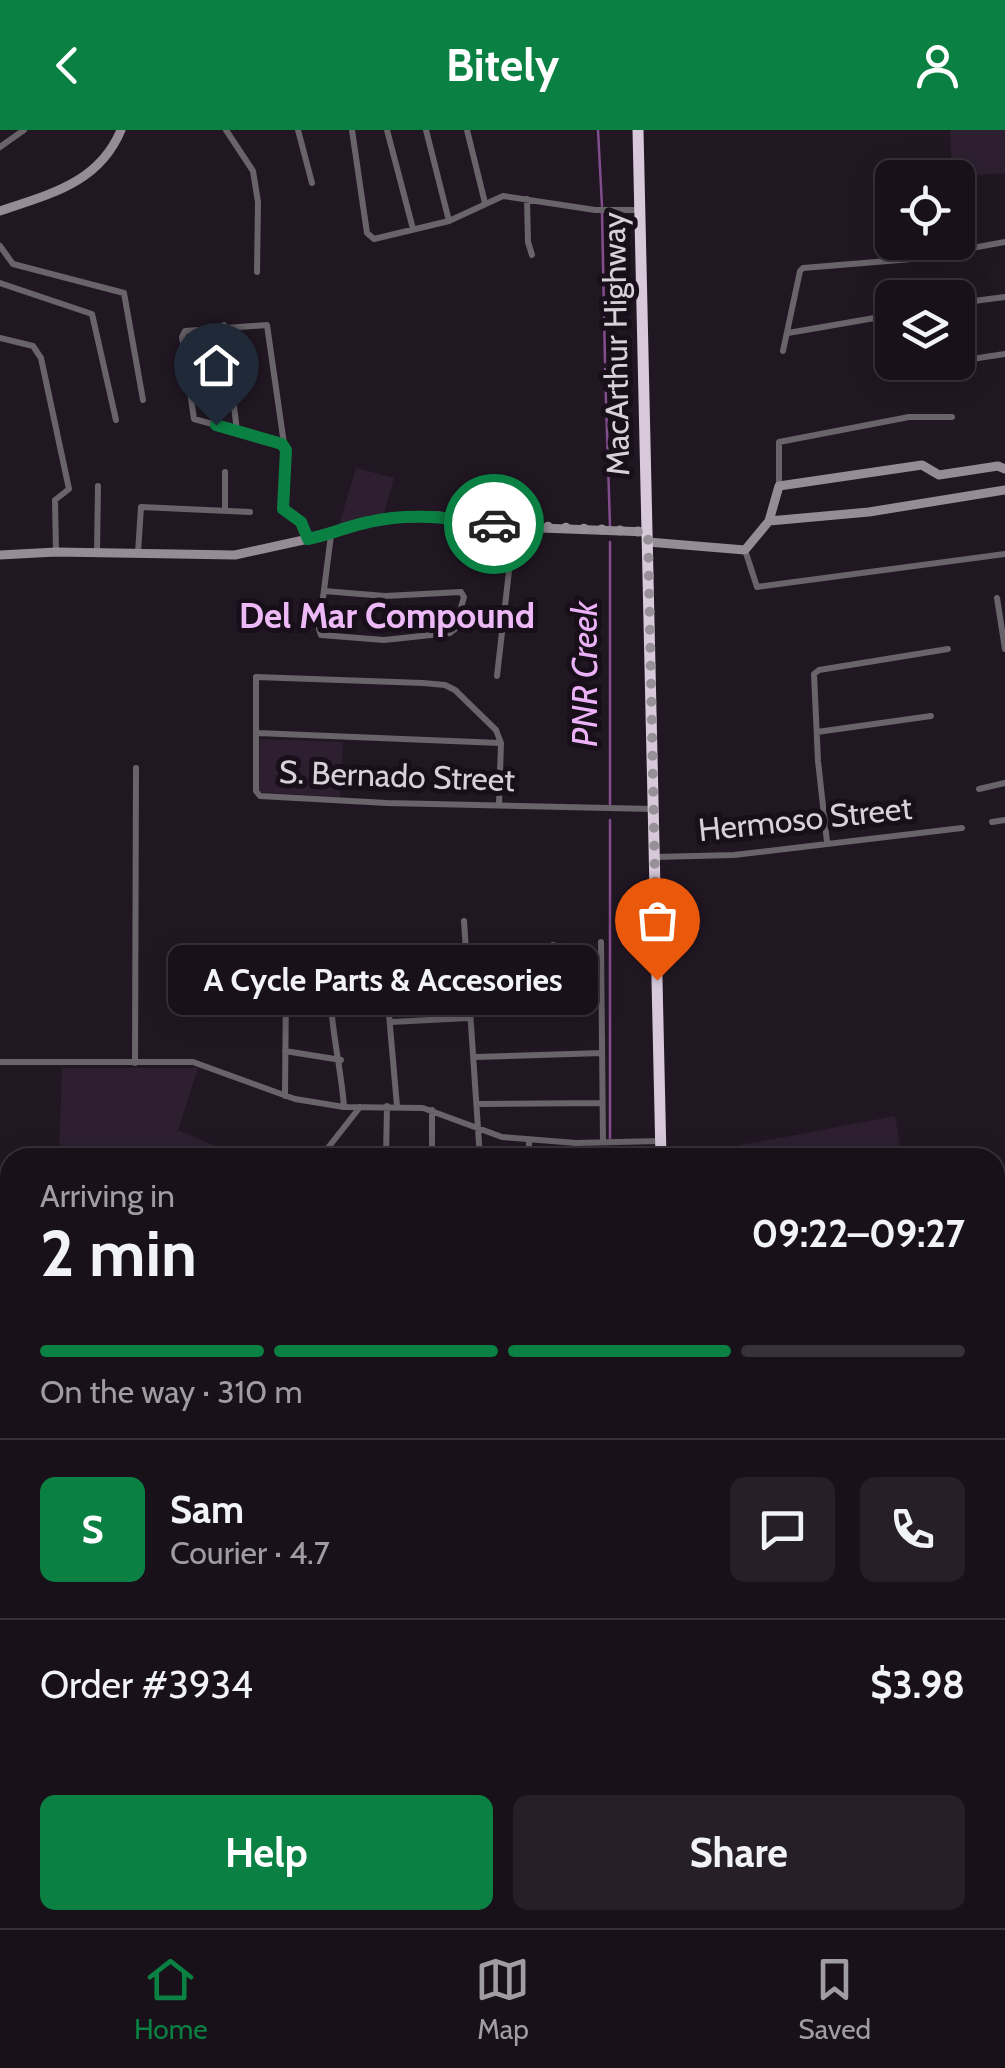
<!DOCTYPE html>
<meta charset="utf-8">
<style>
:root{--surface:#19111a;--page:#261f27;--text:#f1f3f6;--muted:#9f9da2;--line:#373139;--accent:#0b8043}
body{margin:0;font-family:Cabin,sans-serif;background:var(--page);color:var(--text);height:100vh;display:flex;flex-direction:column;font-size:38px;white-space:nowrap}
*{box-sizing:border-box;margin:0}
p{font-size:32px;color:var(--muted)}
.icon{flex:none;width:55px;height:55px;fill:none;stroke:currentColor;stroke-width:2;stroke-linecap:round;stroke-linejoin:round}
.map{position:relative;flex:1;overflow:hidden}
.details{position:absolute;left:0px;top:1018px;width:1005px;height:782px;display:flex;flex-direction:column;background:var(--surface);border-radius:30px 30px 0 0;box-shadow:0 5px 25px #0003,0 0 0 2px var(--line)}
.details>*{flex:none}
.fabs{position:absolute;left:875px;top:30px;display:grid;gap:20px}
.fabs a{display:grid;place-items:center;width:100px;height:100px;border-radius:15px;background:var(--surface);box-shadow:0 5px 25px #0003,0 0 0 2px var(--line);font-size:50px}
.pin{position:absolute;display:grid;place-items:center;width:85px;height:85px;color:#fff;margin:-102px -42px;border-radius:50% 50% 50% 0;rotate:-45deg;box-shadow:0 0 10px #0007}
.pin .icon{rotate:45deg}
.courier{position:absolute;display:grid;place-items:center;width:100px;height:100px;margin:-50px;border:8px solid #0b8043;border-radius:50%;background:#fff;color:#222;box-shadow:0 2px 12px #0007}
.bubble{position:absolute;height:70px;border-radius:15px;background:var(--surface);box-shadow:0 5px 25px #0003,0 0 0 2px var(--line);font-size:32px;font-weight:700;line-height:70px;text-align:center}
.summary em{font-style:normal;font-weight:700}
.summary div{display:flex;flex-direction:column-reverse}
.summary{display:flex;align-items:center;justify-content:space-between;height:170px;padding:0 40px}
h1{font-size:65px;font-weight:700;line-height:75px}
.bar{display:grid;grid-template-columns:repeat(4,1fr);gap:15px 10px;align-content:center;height:120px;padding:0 40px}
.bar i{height:12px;border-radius:8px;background:var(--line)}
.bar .on{background:var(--accent)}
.bar p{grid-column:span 4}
.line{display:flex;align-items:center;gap:25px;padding:0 40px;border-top:2px solid var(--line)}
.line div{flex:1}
.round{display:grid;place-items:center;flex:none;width:105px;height:105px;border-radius:15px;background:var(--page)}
.button{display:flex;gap:20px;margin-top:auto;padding:20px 40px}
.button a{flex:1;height:115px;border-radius:15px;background:var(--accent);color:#fff;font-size:40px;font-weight:700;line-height:115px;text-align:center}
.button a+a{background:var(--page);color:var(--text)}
header{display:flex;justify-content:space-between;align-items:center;height:130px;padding:0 40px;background:var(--accent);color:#fff;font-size:45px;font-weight:700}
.tab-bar{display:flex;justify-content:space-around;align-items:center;height:140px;border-top:2px solid var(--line);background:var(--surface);font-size:28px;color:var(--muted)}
.tab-bar a{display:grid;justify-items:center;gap:5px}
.tab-bar .on{color:var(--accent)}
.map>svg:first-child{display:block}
.built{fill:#2d1f30}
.green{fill:#37193d}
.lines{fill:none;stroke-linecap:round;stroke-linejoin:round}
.stream{stroke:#824d8c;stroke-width:2.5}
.street{stroke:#69636a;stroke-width:6}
.secondary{stroke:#958c97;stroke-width:9}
.highway{stroke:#d7c9da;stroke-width:11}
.done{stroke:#989099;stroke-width:10;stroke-dasharray:0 18}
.route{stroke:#0b8043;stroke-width:12}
.labels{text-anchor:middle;stroke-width:10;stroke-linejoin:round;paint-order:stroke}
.street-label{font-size:32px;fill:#d8d1d9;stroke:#180f1a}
.neighbourhood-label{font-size:35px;font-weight:bold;fill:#edbaf7;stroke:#180f1a}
.water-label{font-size:35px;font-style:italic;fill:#ecb2f8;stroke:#180f1a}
</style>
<header><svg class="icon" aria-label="back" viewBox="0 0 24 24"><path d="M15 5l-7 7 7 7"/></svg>Bitely<svg class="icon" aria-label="person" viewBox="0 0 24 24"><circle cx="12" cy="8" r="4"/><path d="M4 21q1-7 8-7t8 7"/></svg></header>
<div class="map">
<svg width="1005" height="1798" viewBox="0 0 1005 1798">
<rect width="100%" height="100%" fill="#211723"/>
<!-- built -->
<path class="built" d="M950,0h55v43l-53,4z
M356,338l38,10 -10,35 -45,12z
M260,609l83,3 -3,55 -81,-5z
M62,938h136l-20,62 64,27h-183z
M895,986l7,41h-230l113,-20z
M995,1373h10v160h-8l-2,-96 4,-4z
M10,1452v144h-10v-142z"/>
<!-- green -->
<path class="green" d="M998,1562h7v133l-10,-1v-126z
M0,1740h10v50h129v8h-139z"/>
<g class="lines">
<!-- stream -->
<path class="stream" d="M598,0l4,76
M602,83l3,149
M605,239l5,157
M610,412v262
M610,1008v-318
M610,1028v-10"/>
<!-- street -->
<path class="street" d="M226,0l27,41 5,31 -1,70
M298,0l14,53
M352,0l15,103 7,6 75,-18 54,-25 92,14h44
M387,0l26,99
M426,0l23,91
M467,0l18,73
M0,17l24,-17
M527,69l1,43 4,13
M0,116l13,18 111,29 19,107
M0,153l92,31 24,106
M958,173l47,-6
M224,195l13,106
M788,203l104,-18
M0,208l33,8 8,12 28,131 -14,11 1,52
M783,221l17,-80 3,-3 109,-9 93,-17
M958,231l47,-7
M944,234l7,-2
M283,313l-89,-24 -12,-82 3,-6 82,-6 18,126 -2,58 18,13 7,17
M779,356v-44l130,-25h43
M225,381v-39
M745,420l12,37 248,-33
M97,422l1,-66
M138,423l3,-46 109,5
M324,461l61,5 76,-4 3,5 -9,32 -5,4 -66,7 -63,-5 -2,-6 12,-94
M997,468l8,51
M497,546l17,-149
M817,602l114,-16
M257,603l243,10
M979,659l26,-6
M499,674l2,-61 -5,-13 -41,-40 -10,-5 -22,-2 -167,-6v114l4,5 127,7 266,6
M992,692l13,-2
M827,712l-9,-81 -4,-87 5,-4 129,-21
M655,727l79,-2 228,-27
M464,791l16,237
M601,812l2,200
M553,815l2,60
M385,839l12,137
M263,858l67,2c1,40 11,77 14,117
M468,874l133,-1
M391,892l78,-4
M285,921l56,9
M475,927l127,-4
M0,932h193l102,37 49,8 79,1 79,29 74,6 84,-2
M135,933l1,-295
M285,966l1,-108
M478,974l124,-1
M432,980v48
M529,1011v17
M576,1013v15
M320,1028l40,-51
M386,1028l1,-52
M995,1133l10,-1
M995,1165l10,-1
M0,1186h10
M995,1186l10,-1
M0,1261l10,1
M995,1281l10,-1
M0,1615l10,1
M0,1649l10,1
M0,1686h10
M0,1723h10
M995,1744h7
M741,1790l2,8
M486,1795h37"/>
<!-- secondary -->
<path class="secondary" d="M0,81c50,-17 99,-28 121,-81
M769,391l10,-35 143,-21 17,10 59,-9 7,3
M648,412l97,8 24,-29 100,-9 136,-22
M0,425l56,-3 179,3 96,-21 35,-12 35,-5 37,-1 76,11 133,5
M995,1349l10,2
M0,1450l10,-2"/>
<!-- highway -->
<path class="highway" d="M638,0l23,1028
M676,1790v8"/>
</g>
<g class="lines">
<!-- done -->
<path class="done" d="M494,394l154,8 9,448"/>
<!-- route -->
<path class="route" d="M216,295l66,19 4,6 -3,59 18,13 7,17c21,-4 40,-13 61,-17 42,-10 82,-4 125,2"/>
</g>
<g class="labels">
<!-- street labels -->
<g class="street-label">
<text transform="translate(616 214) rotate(-91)" y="11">MacArthur Highway</text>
<text transform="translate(397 646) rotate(2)" y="11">S. Bernado Street</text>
<text transform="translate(805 689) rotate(-6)" y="11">Hermoso Street</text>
</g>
<!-- neighbourhood labels -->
<g class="neighbourhood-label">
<text x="387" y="498">Del Mar Compound</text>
</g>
<!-- water labels -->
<g class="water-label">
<text transform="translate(585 544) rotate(-90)" y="12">PNR Creek</text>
</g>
</g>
</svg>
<div class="fabs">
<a><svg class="icon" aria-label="locate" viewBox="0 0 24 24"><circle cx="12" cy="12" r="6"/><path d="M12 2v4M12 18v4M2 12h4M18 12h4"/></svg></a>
<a><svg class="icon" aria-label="layers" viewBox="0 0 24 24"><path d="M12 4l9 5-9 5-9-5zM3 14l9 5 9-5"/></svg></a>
</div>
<div class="pin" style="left:657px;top:850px;background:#ea580c"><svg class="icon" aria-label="bag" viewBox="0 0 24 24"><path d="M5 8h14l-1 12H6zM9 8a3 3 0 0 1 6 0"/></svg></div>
<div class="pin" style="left:216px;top:295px;background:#1f2937"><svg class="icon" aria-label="home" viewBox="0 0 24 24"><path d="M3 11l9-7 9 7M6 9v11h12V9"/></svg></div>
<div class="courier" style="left:494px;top:394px"><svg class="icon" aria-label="car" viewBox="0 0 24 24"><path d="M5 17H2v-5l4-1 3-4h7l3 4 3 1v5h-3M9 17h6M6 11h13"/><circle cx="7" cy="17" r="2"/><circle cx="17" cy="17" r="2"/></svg></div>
<div class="bubble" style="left:168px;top:815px;width:430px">A Cycle Parts &amp; Accesories</div>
<section class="details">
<div class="summary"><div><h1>2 min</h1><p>Arriving in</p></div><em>09:22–09:27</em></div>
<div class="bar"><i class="on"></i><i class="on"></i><i class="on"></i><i></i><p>On the way · 310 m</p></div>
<div class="line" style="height:180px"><b class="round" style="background:var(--accent);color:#fff">S</b><div><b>Sam</b><p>Courier · 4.7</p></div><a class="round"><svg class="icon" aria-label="chat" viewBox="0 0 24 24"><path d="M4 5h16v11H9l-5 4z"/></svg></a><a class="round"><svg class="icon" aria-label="phone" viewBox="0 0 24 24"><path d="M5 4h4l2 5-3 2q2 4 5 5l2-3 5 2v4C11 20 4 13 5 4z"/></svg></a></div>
<div class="line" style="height:130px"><div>Order #3934</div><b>$3.98</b></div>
<div class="button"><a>Help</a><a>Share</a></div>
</section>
</div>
<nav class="tab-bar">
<a class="on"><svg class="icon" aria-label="home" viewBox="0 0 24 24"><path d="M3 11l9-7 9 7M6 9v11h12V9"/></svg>Home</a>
<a><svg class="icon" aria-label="map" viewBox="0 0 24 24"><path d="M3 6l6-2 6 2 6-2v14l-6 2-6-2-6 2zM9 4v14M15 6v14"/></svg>Map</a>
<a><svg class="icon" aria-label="saved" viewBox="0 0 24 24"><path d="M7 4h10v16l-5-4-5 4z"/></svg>Saved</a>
</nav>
